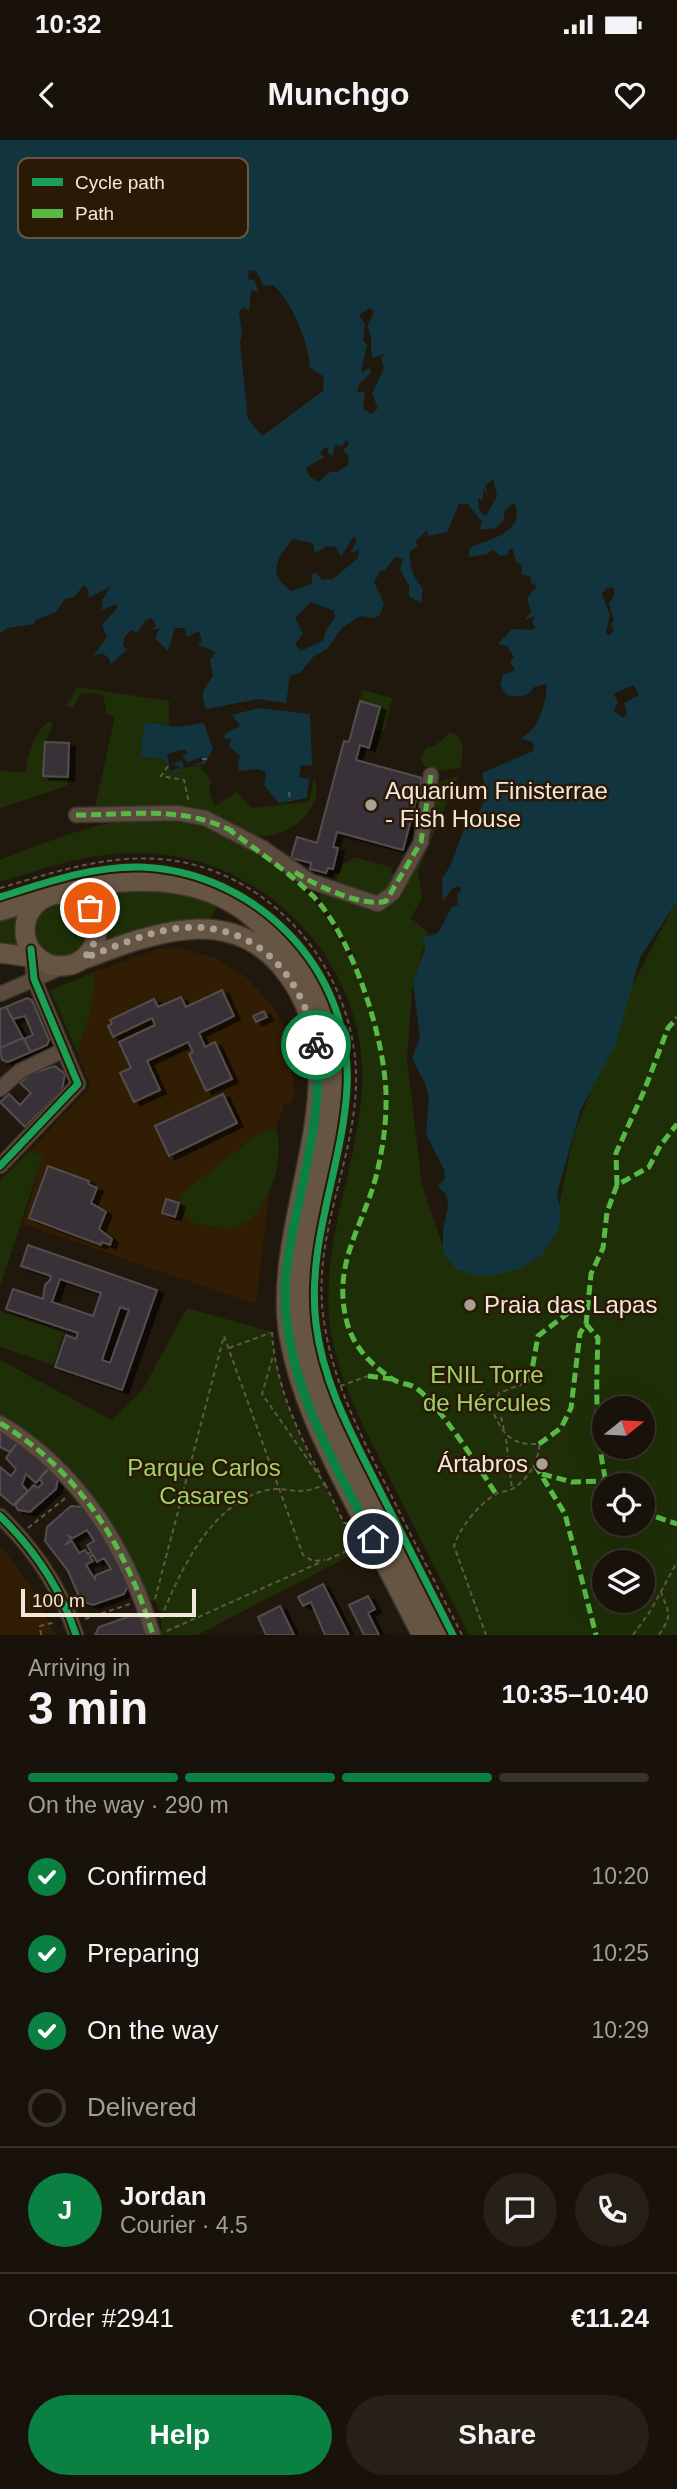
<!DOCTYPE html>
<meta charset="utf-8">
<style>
:root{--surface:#19120a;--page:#262018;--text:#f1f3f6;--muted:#9f9e9c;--line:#37322b;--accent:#0b8043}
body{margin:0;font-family:Arial,sans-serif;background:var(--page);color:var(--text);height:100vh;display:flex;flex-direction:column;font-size:26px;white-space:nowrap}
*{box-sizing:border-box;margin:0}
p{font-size:23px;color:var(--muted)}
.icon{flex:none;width:38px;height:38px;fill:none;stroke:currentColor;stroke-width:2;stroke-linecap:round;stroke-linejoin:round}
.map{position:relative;height:1495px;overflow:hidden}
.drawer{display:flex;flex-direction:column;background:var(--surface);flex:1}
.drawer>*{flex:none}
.needle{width:46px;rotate:72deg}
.buttons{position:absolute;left:592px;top:1256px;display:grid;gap:14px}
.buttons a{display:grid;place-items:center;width:63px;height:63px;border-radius:50%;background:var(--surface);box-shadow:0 7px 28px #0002,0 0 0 2px var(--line);font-size:35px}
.scale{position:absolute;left:21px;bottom:18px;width:175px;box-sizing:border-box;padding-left:7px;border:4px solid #f3e7db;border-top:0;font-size:19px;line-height:24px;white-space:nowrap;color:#f3e7db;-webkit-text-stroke:5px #291905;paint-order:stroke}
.pin{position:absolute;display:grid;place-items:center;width:60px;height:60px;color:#fff;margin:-30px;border:4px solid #fff;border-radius:50%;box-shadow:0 2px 7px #0007}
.courier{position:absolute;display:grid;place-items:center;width:70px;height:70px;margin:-35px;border:5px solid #0b8043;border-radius:50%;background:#fff;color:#222;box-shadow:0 2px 9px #0007}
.head em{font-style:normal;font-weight:800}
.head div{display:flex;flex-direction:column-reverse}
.head{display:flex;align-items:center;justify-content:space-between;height:119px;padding:0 28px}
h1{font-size:46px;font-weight:800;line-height:52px}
.bar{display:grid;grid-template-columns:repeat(4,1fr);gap:10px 7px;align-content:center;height:84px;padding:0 28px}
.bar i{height:9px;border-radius:5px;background:var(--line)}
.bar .active{background:var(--accent)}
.bar p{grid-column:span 4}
.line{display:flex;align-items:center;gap:18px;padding:0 28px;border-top:2px solid var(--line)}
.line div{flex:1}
.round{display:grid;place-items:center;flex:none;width:74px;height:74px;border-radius:37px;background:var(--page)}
ol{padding:0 28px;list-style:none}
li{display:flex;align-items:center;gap:21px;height:77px}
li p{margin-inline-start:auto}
li .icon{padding:7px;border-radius:50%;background:var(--accent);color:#fff;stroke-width:4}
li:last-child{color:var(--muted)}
li i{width:38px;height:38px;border:4px solid var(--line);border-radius:50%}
.button{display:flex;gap:14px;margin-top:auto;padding:14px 28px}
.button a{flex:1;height:80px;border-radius:42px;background:var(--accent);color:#fff;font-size:28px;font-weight:800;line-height:80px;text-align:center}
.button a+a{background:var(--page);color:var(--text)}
.status{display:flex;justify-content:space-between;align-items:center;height:49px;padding:0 35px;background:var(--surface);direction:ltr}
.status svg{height:19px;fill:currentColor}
header{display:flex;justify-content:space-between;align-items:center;height:91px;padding:0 28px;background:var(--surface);font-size:32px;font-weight:800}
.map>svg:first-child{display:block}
.built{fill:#311d04}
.green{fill:#1e2f07;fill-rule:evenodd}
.water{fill:#12343e;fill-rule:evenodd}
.pier{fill:#21180d}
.building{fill:#393038;stroke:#534e4e;stroke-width:2;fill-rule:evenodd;filter:url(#shadow)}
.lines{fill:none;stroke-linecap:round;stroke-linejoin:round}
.street-casing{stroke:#3d352c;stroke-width:17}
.secondary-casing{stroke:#3d352c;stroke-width:22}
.path{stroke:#62564c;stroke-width:2;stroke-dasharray:5 3.5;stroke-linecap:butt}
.street{stroke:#5a4b3e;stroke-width:14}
.secondary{stroke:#675544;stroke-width:19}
.quiet{stroke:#58b947;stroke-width:5;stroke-dasharray:10 5;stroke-linecap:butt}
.cycleway-casing{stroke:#291905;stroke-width:11}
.cycleway{stroke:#1a9f57;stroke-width:7}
.done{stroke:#aa9f93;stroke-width:7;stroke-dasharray:0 12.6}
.route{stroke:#0b8043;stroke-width:9}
.poi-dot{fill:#aa9f93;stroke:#291905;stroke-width:2.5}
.labels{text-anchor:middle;stroke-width:5;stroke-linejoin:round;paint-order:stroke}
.poi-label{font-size:24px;fill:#f3e7db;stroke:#291905;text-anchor:start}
.park-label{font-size:24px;fill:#9ed36a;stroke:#291905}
.key{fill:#291905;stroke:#665745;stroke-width:2}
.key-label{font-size:19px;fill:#f3e7db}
</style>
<div class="status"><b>10:32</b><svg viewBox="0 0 49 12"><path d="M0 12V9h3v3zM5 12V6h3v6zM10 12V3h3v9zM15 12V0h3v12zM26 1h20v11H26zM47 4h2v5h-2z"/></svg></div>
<header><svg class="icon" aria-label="back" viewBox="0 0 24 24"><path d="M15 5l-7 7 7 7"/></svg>Munchgo<svg class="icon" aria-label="heart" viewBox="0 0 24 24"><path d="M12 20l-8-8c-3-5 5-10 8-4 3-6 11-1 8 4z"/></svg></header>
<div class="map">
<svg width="677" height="1495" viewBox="0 0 677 1495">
<defs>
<filter id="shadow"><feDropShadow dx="6" dy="3.5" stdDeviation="0" flood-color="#0009"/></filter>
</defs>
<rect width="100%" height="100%" fill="#21180d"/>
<!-- built -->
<path class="built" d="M175,807l41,11 30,19 24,26 15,24 5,17 5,51 -5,8 -6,2 -8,23 -19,6 -48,92 25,1 17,-9 18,-22 -13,108 -233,-80 20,-69 -14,-4 62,-64 -14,-35 14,-41 4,-39 60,-22z
M0,1405l33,44 22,46h-55z"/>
<!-- green -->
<path class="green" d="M76,547l93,14v24l-25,-3 2,36 18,1 7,12 28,-6 12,15 -2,10 5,17 23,-15 15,16 57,-6 5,-24c13,28 -25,60 -52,58 -18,0 -33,-15 -50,-20 -24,-7 -80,-4 -108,-6l-9,-3 20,-90 -8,-3 -4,-20 -22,-1 -8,14 -9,-1 7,-6z
M363,550l29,8 -8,33 -10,-2 6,-22 -20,-6z
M49,581l4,3 -8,18 -2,33 25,2 -1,9 -67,22v-37l25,1c4,-20 8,-38 24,-51z
M450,592c17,5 13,22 10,36l-19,3 -17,-5 -3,-8 5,-10 9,-2z
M458,636l-40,96 4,26 -11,20 17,15 -16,56 -5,72 15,124 21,62 112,-23 19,-90 59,-150 44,-85v736h-208c-27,-53 -54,-107 -81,-160 -23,-46 -48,-91 -57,-142 -13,-84 25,-159 31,-242 8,-125 -94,-234 -218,-238 -50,-2 -97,15 -144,29v-22c57,-22 123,-51 186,-41 28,4 53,23 76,39 18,12 39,27 53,44 14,18 24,41 37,59l3,-4 -36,-60 1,-5 56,16h11l6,-6 43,-119zM604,1269h38v38h-38zM604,1346h38v38h-38zM604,1423h38v38h-38z
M355,717l36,10 3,12 -14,19 -46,-11 8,-22z
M155,746l63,18 -9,18 -101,19v-27l-14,-22z
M35 789a28 28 0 1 1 56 0a28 28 0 1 1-56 0Z
M20,772l-3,20 5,18 -22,-3v-29z
M95,832l-4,39 -14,41 -27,-62z
M276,988c9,30 -6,89 -41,99 -13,3 -31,-2 -44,-5l-9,-12 -3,-14 79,-62z
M29,1011l14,4 -43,132v-106z
M187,1168l85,24c4,69 42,130 72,191l9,1 12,24 -168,87h-36l1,-20 -7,-14 -12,-1 -53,-95 -90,-82v-63l112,60 31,-31z
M0,1171l64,22 -11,32 -53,-18z"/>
<!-- water -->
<path class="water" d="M0,0h677v761l-37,57 -24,86 -35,65 -24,84 4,23 -3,14 -16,25 -22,14 -26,6 -18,1 -20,-7 -13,-17v-23l5,-22 -1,-11 -9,-10 7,-8 -1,-9 -18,-35 3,-36 -3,-13 -14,-27 8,-20 -7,-56 12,-33 -1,-12 14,-4 14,-26 6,-2 -1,-11 4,-3 -1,-5 -7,2 -10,13 -1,-23 8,-11 14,-38 9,-5 12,-24 2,-6 -5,-21 51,-22 1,-8 -13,-5c19,-9 25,-37 26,-54l-13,3c-7,11 -15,10 -27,8l-7,-10 3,-10 12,-5 -5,-9 4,-4 -7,-11 -9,-2 14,-15 21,1 2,-3 -3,-4 3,-7 -11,5 7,-9 -4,-14 10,-12 -6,-3v-6l-10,-3 1,-9 -6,-3 -3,-13h-4l-1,6 -7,1 -8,-6 -6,4 -19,3 2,-9c21,-10 52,-14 46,-42l-3,-3 -8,8 -2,10 -7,7 -17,2 3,-8 -14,-18h-9l-12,28 -19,4 -1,-6 -12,12 4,4 -9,5c-1,16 3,26 13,38l-2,14 -12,-7v-10l-9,-17 3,-10 -8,-2 -10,13h-4l-7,12 10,21 -4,12 -5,3 -15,-2 -18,12 -15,21 -13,7 -14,17 -10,3 -4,27 -28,-4 -52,10c-6,-16 -3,-19 7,-33l-3,-16 6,-8 -18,-7 4,-4 -3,-10 -12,6 -2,-9h-10l-7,23 -13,-13 5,-10 -10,2 6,-4 -4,-8 -6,2 -9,13 -5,-3 -8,7 -1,8 4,5 -16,14 -2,-6 -7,-5 -9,3 14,-19 -5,-12 15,-17 -1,-4 -14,6 1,-11 8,-13 -22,12 -1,-9 -4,-4 -10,12 -9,2 -9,13 -20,8 -2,4 -26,4 -8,5zM249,130l7,1 8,15 9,-1c18,15 36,58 37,82l14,10 -1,14 -61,45 -14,-17 -8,-76 2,-11 -3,-20 4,-5 6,4 2,-21 8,2 -5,-12 -6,-1zM370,168l4,4 -7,15c8,11 1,19 6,31l11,-4 -3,5 3,9 -12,26 6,14 -6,6 -9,-5 2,-18 -8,2 2,-8 12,-13 -2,-4 -8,5 6,-28 -4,-5 2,-15 -6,-10zM346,300l3,4 -6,6 6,6 -1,9 -11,7h-7l-12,10 -9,-6 -3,-8 18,-11 -4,-4 4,-5h4v5l5,3 2,-11 7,1zM493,339l4,17 -11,20 -7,-6 -1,-12 5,2v-11l5,7 -3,-10zM353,397l4,3 -7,14 9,-5 -1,9 -25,21 -11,1 -6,-7 -4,1v10l-20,7c-27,-17 -14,-34 1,-52l20,4 2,10 12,-7 9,1 5,10zM613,447l2,7 -6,10 5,17 -4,3 4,6 -5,6 -3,-4 4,-17 -8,-21 4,-6zM311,462l23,9 1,7 -9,12 -2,10 -23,11 -6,-7 8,-10 -8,-16zM634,545l5,10 -15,8 3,11 -4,4 -9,-7 4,-10 -5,-7z
M259,568l51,6 2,52 -11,-1 -2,12 10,2 -2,19 -28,5 -15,-18 2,-13 -9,-3 -18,2 -1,-11 3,-3 -12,-11 2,-7 -7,-1 1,-4 15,-8 -8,-11z
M144,582l33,5 27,-4 9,26 -8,15 -20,2 -11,7 -3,-2 -7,-12 -23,-2z"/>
<!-- pier -->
<path class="pier" d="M180,610h6l2,3 -6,2 6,7 14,-5 1,5 -19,5 -2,-6 -9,2 7,5 -10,3 -3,-17z"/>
<!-- building -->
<path class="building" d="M360,561l20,6 -11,41 -9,-3 -4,15 66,18 -19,72 -66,-18 -4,15 5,1 -5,21 -5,-1 -2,5 -16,-4 1,-6 -20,-5 6,-21 20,6 27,-102 5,1z
M45,602l24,1 -1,34 -25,-1z
M222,850l12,26 -35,17 6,14 10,-5 17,37 -26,12 -17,-37 4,-2 -5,-10 -41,19 13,29 -26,12 -14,-29 11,-5 -12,-26 36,-17 -3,-7 -39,19 -5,-11 4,-2 -2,-4 44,-21 4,8 23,-10 5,10z
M27,858l5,2 17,40 -2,5 -16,7 -7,-13 9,-4 -8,-19 -12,3 -7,-12z
M6,867l17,31 -23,10v-39z
M264,871l3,6 -11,5 -3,-6z
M23,898l8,14 -23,10 -6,-2 -2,-12z
M55,926l10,8 -3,16 -37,37 -25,-25 9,-8 11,11 11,-12 -11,-10 10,-9z
M223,954l14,29 -68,33 -14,-30z
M48,1026l41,15 -1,3 9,4 -6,15 15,9 -7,17 13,10 -2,6 -8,-3 -1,3 -72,-27z
M166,1059l13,4 -4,14 -13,-4z
M28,1105l129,45 -35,100 -67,-23 11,-32 10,4 2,-6 -72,-24 7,-20 30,10 2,-14 5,-5 1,-4 -30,-10zM60,1139l41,14 -8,23 -41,-14zM120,1167l9,3 -19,53 -8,-3z
M0,1289l17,14 -7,9 -10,-5z
M18,1302l31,25 -13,16 -10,-9 -4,11 6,6 -15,14 -13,-11v-27l11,9 5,-7 -10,-11z
M49,1329l9,10 -2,10 -26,23 -12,-2 -3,-5 19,-20 4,3 5,-5 -4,-4z
M71,1366l12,1 29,42 17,35 -5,10 -31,11 -12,-4 -13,-30 -23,-30 2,-14zM87,1390l7,11 -7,4 4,7 -3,2 -3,-4 -6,3 -7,-12 -7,4 6,-6 -2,-3 4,2zM93,1415l4,7 7,-4 7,11 -15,6 -1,4 -9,-14 7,-4 -3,-4z
M323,1444l26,51h-24l-14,-33 -8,4 -5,-9z
M368,1456l7,13 -7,4 11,22h-15l-15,-30z
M280,1466l14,29h-28l-8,-18z
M133,1475l11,4 4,16h-53l4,-8z"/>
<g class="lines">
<!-- street casing -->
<g class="street-casing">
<path id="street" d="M76,675l101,-2 28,5 58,30 47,33 68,23 15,-11 28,-51 10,-67
M0,854l65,-28
M0,949l20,-18 44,-21
M0,1026l78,-82 -44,-105 -3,-30
M0,1283c79,47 128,127 153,212
M0,1376c35,34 61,73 76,119"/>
</g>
<!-- secondary casing -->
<g class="secondary-casing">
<path id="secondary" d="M60,754c61,-19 140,-21 192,23 166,140 19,270 56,435 10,49 34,93 56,137 25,48 50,97 75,146
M25 790a36 36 0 1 1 72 0a36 36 0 1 1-72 0Z
M0,771l42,-13
M0,813l38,5
M84,819c65,-24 142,-56 196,6 91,104 -11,250 9,370 10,60 38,114 65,167 23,45 45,89 68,133"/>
</g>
<!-- path -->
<path class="path" d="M202,619h6
M168,626l-7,10 23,4 5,23
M289,652l1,9
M0,748c52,-15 104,-33 159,-29 113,8 200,115 197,226 -2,77 -43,150 -33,229 8,66 38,122 68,181 23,47 47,93 71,140
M272,1192c3,51 25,99 49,144
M229,1208l41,-15
M340,1246l28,-10
M483,1251c17,30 16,55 56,53 1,16 -12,37 -27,45 -5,3 -12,2 -16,5 -17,10 -36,33 -42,52l32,89
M504,1290l-7,-32 2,-5 31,-12
M506,1299l6,50
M325,1344l19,39h3
M28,1388l40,-32
M327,1420l33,-15
M155,1459l69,-263 79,219 10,6 12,-1
M161,1478c19,-47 49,-112 102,-127 25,-7 33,8 62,-7l-63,-90 11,-38
M85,1479l45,-15
M167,1491l154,-69
M41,1495l-1,-9 16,-4
M633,1495l18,-25 26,-48
M659,1495c14,-22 10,-20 2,-43"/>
<!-- street -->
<use href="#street" class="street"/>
<!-- secondary -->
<use href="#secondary" class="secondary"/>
<!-- quiet -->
<path class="quiet" d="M76,675c55,0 108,-10 158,17
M227,688c29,22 61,43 87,69 40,43 74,149 72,207 0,23 -4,47 -9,69 -14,55 -47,92 -29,153 7,23 27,43 48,55 6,3 14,3 20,7 22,15 64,81 80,106
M295,732c19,13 69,36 91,29l35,-59 10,-67
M617,1045l-1,-32 28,-62 24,-63 9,-10
M586,1184l12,14c-2,51 -3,97 9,148
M368,1236l24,3
M530,1241l8,-45 30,-23 20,-7
M0,1283c79,47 128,127 153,212
M539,1304l22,-16 10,-20 9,-75 6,-9 5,-50 12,-26 4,-36 10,-27 32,-18 11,-21 17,-22
M535,1325l30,49 31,121
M542,1334l30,8 34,-1
M642,1372l35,12"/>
<!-- cycleway casing -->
<g class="cycleway-casing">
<path id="cycleway" d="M0,757c45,-14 92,-31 140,-30 116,4 213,102 207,220 -4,80 -41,155 -31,237 7,59 36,111 62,163 25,50 50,99 75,148
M0,1026l78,-82 -44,-105 -3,-30
M0,1376c35,34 61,73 76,119"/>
</g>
<!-- cycleway -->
<use href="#cycleway" class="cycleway"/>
</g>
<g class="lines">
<!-- done -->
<path class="done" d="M90,768c11,18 8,34 -6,50 31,-11 64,-27 97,-30 75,-7 122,48 135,117"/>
<!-- route -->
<path class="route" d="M316,905c9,74 -19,147 -29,220 -13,98 44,191 86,274"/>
</g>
<!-- markers -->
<g class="poi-dot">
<circle cx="371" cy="665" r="7"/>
<circle cx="470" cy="1165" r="7"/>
<circle cx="542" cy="1324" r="7"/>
</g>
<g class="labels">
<!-- poi labels -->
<g class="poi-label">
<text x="385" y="659">Aquarium Finisterrae<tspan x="385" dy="28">- Fish House</tspan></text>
<text x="484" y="1173">Praia das Lapas</text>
<text x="528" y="1332" text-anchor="end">Ártabros</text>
</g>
<!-- park labels -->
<g class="park-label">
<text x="487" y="1243">ENIL Torre<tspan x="487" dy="28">de Hércules</tspan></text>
<text x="204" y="1336">Parque Carlos<tspan x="204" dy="28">Casares</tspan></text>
</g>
</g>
<!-- legend -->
<rect x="18" y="18" width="230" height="80" rx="10" class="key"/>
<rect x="32" y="38" width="31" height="8" fill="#1a9f57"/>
<rect x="32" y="69" width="31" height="9" fill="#58b947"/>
<g class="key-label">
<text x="75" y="49">Cycle path</text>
<text x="75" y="80">Path</text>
</g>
</svg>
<div class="buttons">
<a><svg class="needle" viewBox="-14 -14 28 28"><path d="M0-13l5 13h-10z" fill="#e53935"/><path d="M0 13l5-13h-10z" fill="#9f9e9c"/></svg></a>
<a><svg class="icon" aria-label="locate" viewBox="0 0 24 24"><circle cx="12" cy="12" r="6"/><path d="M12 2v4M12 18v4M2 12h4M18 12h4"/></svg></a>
<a><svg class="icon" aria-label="layers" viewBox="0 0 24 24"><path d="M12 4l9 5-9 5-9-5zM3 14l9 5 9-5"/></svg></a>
</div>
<div class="scale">100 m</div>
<div class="pin" style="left:90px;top:768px;background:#ea580c"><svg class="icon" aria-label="bag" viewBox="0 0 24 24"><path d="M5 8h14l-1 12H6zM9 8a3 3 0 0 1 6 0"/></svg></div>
<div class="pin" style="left:373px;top:1399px;background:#1f2937"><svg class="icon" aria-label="home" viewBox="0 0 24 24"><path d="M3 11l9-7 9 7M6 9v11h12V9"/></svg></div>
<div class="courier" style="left:316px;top:905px"><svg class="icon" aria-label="bike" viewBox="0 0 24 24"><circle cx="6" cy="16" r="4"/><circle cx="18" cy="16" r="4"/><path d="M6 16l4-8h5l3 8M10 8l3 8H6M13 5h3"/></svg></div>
</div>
<section class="drawer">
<div class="head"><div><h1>3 min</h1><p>Arriving in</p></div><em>10:35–10:40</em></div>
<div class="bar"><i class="active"></i><i class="active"></i><i class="active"></i><i></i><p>On the way · 290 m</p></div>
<ol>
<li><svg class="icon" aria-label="check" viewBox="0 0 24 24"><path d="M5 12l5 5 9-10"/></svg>Confirmed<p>10:20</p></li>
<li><svg class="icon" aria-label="check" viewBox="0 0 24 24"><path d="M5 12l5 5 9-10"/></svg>Preparing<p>10:25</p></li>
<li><svg class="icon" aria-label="check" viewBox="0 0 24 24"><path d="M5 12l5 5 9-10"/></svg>On the way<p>10:29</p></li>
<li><i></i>Delivered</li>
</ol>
<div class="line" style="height:126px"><b class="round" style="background:var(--accent);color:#fff">J</b><div><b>Jordan</b><p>Courier · 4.5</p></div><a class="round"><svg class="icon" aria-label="chat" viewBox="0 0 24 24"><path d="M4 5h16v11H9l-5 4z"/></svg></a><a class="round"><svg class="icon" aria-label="phone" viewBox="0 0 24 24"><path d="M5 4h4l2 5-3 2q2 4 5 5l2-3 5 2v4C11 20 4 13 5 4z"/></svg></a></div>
<div class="line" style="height:91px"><div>Order #2941</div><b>€11.24</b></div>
<div class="button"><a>Help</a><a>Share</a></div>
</section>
